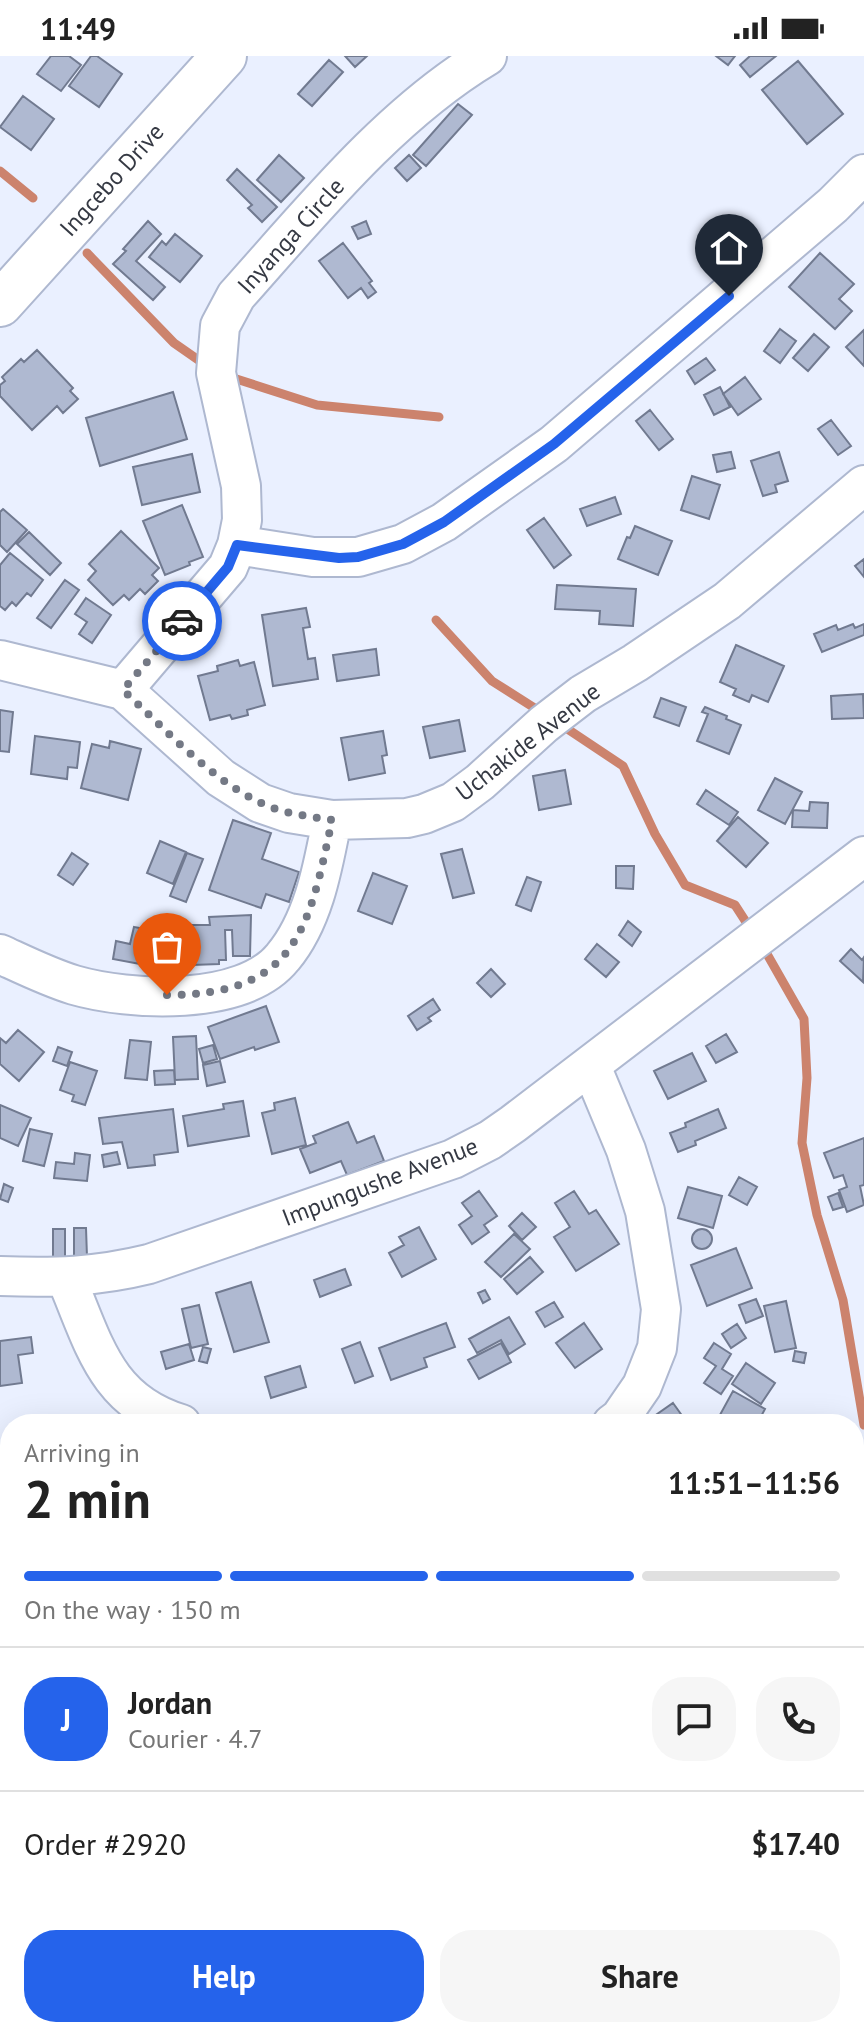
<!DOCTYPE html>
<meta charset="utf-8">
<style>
:root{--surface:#fff;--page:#f6f6f6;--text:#222;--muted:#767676;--line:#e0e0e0;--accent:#2563eb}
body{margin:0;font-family:"PT Sans",sans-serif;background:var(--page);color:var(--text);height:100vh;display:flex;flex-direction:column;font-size:30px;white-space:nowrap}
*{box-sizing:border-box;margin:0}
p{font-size:26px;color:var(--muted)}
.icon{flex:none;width:44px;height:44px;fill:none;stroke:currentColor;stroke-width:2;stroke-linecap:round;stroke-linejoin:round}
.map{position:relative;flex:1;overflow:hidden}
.details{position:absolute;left:0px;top:1358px;width:864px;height:624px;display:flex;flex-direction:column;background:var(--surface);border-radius:32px 32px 0 0;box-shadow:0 8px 32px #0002}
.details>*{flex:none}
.pin{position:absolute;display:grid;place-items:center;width:68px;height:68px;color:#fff;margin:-82px -34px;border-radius:50% 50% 50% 0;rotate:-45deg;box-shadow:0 0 8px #0007}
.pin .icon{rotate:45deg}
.courier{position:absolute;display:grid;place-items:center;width:80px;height:80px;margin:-40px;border:6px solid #2563eb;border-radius:50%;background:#fff;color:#222;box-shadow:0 2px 10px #0007}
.overview em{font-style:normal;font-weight:800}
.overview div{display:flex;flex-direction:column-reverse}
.overview{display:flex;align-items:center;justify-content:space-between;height:136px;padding:0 24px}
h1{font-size:52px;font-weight:800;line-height:60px}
.bar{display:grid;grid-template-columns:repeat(4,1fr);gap:12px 8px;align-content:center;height:96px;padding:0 24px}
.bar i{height:10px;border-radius:6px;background:var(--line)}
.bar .selected{background:var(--accent)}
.bar p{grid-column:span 4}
.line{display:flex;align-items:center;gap:20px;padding:0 24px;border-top:2px solid var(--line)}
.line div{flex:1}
.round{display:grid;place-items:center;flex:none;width:84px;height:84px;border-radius:32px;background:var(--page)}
.button{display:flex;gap:16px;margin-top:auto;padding:16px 24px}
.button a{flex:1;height:92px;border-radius:32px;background:var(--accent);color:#fff;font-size:32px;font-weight:800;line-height:92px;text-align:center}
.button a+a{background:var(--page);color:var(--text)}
.status{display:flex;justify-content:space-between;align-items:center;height:56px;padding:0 40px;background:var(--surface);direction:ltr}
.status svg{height:22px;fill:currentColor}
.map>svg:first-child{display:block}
.green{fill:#f4b7a3}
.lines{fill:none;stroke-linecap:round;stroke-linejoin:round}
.stream{stroke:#cc836d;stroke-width:9}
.building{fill:#afb9d1;stroke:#717a90;stroke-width:2}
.minor-casing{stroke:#aeb8d0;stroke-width:42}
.major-casing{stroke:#aeb8d0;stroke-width:48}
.minor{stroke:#fff;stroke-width:38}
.major{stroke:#fff;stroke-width:44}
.done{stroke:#747985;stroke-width:8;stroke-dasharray:0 14.4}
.route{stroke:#2563eb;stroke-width:10}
.labels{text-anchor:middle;stroke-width:6;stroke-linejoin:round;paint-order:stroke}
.street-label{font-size:24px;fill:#353943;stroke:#fff}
</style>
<div class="status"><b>11:49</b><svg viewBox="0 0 49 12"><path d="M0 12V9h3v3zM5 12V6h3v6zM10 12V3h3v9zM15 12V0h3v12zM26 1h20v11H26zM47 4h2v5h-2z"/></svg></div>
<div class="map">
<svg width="864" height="1982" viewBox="0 0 864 1982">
<rect width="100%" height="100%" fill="#eaf0ff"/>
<!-- green -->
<path class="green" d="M10,1495v477h178l-19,10h-169v-469z"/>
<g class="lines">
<!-- stream -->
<path class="stream" d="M0,115l33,27
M87,197l87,90 33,23
M227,320l90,29 122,12
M436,564l56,61 52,33
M560,668l63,42 32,68 30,51 50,20 11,17
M767,898l37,65 3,59 -5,65 15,72 26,85 21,125
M854,1535l8,-21 2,-15
M854,1907l10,6
M0,1977l19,-1 40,6
M122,1982l20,-8 41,-2"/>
</g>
<!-- building -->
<path class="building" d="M51,0h18l12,9 -20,26 -24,-17z
M91,0h6l25,18 -23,33 -30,-21z
M345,0h22l-12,11z
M716,0h19l-7,9z
M750,0h26l-26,21 -10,-12z
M329,4l14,12 -31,34 -14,-12z
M798,5l45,53 -36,30 -45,-54z
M23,40l31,23 -23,31 -31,-23z
M458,48l14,11 -46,51 -13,-11z
M279,99l25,23 -23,24 -24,-22z
M409,99l12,13 -14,13 -12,-13z
M237,113l40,38 -15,15 -14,-14 4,-3 -25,-25z
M148,165l13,13 -25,27 29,26 -12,13 -40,-36 13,-13 -3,-2z
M366,165l5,13 -13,5 -6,-12z
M175,178l27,22 -22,26 -31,-25 13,-16 4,4z
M343,187l29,38 -3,2 7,9 -8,6 -7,-10 -13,10 -29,-37z
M820,197l34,31 -15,15 13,12 -17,18 -46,-42z
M780,273l16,12 -16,22 -16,-12z
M864,274v36l-18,-19z
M814,278l15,13 -21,24 -15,-13z
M37,294l36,38 -3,3 8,8 -15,14 -6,-7 -25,24 -32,-34v-11l5,-4 -3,-4 19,-18 3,3z
M706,302l9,12 -20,14 -8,-13z
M745,321l16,22 -23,16 -15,-21z
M720,331l10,20 -16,8 -10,-20z
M173,336l14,47 -87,27 -14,-48z
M650,354l23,29 -14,11 -23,-29z
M831,364l20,26 -13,9 -20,-26z
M731,396l4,16 -18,4 -4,-17z
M779,396l9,29 -13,4 2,7 -14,4 -12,-35z
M192,398l8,38 -58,13 -9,-38z
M692,420l28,9 -11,34 -28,-9z
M615,441l6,17 -34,12 -7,-17z
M182,449l21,52 -14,5 1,3 -25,10 -22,-54z
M3,453l24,21 -20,22 -7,-7v-33z
M544,462l27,37 -17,13 -27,-38z
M635,470l37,15 -14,34 -40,-16 9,-22 3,1z
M121,475l38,37 -7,7 6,6 -13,13 -5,-5 -11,11 -5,-5 -11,10 -25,-25 8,-9 -7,-7z
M29,476l32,31 -11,12 -33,-31z
M10,497l33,27 -12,16 -4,-3 -11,13 -4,-4 -7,8 -5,-4v-41z
M864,503v18l-9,-11z
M65,524l14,10 -28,38 -14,-10z
M557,529l79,4 -3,37 -34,-2 1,-13 -45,-2z
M86,542l25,17 -19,28 -13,-9 8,-12 -12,-8z
M306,552l4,19 -7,1 5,31 7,-1 3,21 -45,7 -11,-71z
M853,568l2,4 9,-4v11l-42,17 -8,-18 22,-9 2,5z
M736,589l48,21 -16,36 -16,-7 -3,7 -16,-7 3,-6 -16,-7z
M376,593l3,26 -42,6 -4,-26z
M238,604l2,6 14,-4 11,43 -18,5 1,5 -16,4 -2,-4 -20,5 -12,-44 20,-5 -1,-5z
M863,638l1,24 -32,1 -1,-23z
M661,642l25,9 -7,19 -25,-9z
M705,651l22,9 -1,3 15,6 -12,29 -32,-13 11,-27 -6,-2z
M0,654l13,2 -4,40 -9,-1z
M459,664l6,31 -35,7 -7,-31z
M383,675l4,24 -5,1 3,17 -36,7 -8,-42z
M35,680l45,6 -3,26 -9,-1 -1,12 -36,-5z
M110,685l31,8 -13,51 -47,-12 11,-44 17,4z
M565,714l6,34 -32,6 -6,-34z
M775,722l27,14 -17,32 -27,-14z
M706,734l32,22 -9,13 -32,-21z
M810,746l18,1 -1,25 -35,-1 1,-17 16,1z
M738,761l30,26 -22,24 -29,-26z
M233,764l38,13 -9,26 37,13 -10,30 -23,-8 -5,14 -52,-18z
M160,785l26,11 -13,32 -26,-11z
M462,793l12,44 -21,5 -12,-44z
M72,797l16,11 -15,21 -15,-10z
M187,797l16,6 -17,43 -16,-6z
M616,810h18l-1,23 -17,-1z
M373,817l34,13 -15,38 -34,-13z
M527,821l14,5 -10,29 -15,-6z
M251,859l-1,41h-17l-1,-26h-7l1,30h-7v4l-27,1 -1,-40h19l-1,-8z
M628,865l13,11 -9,14 -13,-11z
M134,871l39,7 -6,35 -54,-10 3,-18 14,3z
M597,888l22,18 -13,15 -21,-18z
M851,893l11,11 2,-3 -1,25 -23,-21z
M491,913l14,15 -14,13 -14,-14z
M433,943l7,11 -12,8 3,3 -14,9 -9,-14z
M266,950l13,36 -24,8 -1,-3 -34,12 -12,-32z
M18,974l26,22 -25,29 -19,-17v-26l6,5z
M726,978l11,18 -21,11 -10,-17z
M196,980l2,43 -23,1 -2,-43z
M130,984l21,2 -4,38 -22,-2z
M213,989l4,14 -14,4 -4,-14z
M58,991l14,5 -5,14 -14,-5z
M692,997l14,28 -38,18 -14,-28z
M220,1005l5,21 -18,4 -4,-21z
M70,1006l27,9 -12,34 -13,-4 2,-6 -14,-5z
M174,1014l1,14 -20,1 -1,-14z
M295,1042l11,47 -34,9 -10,-41 13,-3 -1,-7z
M243,1045l6,35 -61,10 -5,-30 41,-7 -1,-5z
M0,1049l31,13 -13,28 -18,-8z
M173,1053l5,43 -24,3 1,10 -27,3 -6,-26 -19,2 -4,-26z
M718,1053l8,19 -31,13 1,4 -18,7 -8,-19 16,-6 -1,-4z
M348,1066l9,21 17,-7 10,25 -37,14 -6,-14 -31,12 -10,-24 16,-6 -3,-7z
M30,1073l22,5 -8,32 -21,-5z
M864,1082v47l-4,1 4,19 -17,7 -8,-22 8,-3 -4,-12 -9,3 -10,-25z
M117,1096l3,12 -16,3 -2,-12z
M75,1097l15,2 -3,26 -33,-3 2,-16 18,2z
M739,1121l18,10 -10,18 -18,-10z
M4,1128l9,4 -5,14 -8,-3z
M688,1131l34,9 -9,32 -35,-10z
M479,1135l18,25 -13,9 5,7 -17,12 -13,-19 13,-9 -10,-13z
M574,1135l15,23 7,-4 23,34 -43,27 -22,-34 16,-10 -15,-24z
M838,1137l5,14 -10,3 -5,-13z
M522,1157l14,14 -14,13 -13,-14z
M419,1171l17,32 -34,18 -13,-24 15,-8 -5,-8z
M74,1172h12l1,29 -13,1z
M53,1173h12v29h-12z
M692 1183a10 10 0 1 1 20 0a10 10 0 1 1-20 0Z
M514,1178l16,15 -29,28 -16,-15z
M736,1192l16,40 -45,18 -16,-41z
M530,1201l13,15 -26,22 -13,-15z
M345,1213l6,16 -31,12 -6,-17z
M251,1226l18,60 -35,10 -18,-59z
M485,1234l5,9 -7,4 -5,-10z
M756,1243l7,17 -17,7 -7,-18z
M786,1245l10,47 -21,4 -11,-46z
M554,1246l9,15 -18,10 -9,-15z
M199,1249l9,39 -17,4 -9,-39z
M509,1261l16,27 -16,10 -8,-14 -24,13 -8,-14z
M446,1267l9,24 -31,11 3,9 -36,13 -12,-32z
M584,1267l18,26 -27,19 -19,-25z
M737,1268l9,14 -15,10 -9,-14z
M31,1281l2,16 -15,2 4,28 -22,3v-45z
M360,1286l13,34 -18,7 -13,-34z
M501,1287l10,19 -32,17 -11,-19z
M714,1287l17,11 -9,15 11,7 -12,18 -17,-11 12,-17 -12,-8z
M189,1288l5,16 -28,9 -5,-17z
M203,1291l8,2 -4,14 -8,-2z
M795,1295l11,2 -2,10 -11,-2z
M746,1307l29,20 -14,21 -29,-20z
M300,1310l6,21 -35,11 -6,-21z
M733,1335l32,18 -8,15h-42z
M673,1347l15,21h-35l-3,-5z
M572,1972h10l24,7v3h-36z
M794,1972h22l7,8 -20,2z
M685,1973l10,9h-19z"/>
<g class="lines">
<!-- minor casing -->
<g class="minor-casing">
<path id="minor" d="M237,489l76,12h45l45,-13 41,-22 110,-78 279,-239 31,-31
M0,604l123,30 105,-123 9,-22 5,-25 -1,-34 -25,-113 4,-47 16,-30c75,-84 154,-182 251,-240
M123,634l98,88 39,25 29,10 43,7 75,-2 17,-4 29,-12 27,-20 64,-58 39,-30 52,-31 92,-62 137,-116
M0,898c24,11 48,23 74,31 55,16 169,22 209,-28 31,-37 40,-91 49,-137
M591,1010l35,84 19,61 16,98 -4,39 -15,38 -22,32 -8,6
M0,1220c54,2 96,1 149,-12l304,-105 37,-19 23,-16 351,-268
M66,1222c28,65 39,123 115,146"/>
</g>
<!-- major casing -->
<g class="major-casing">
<path id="major" d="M0,248l224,-248"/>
</g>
<!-- minor -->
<use href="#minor" class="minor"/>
<!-- major -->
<use href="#major" class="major"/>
</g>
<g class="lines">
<!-- done -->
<path class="done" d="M167,939c129,0 142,-65 165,-175 -24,-4 -49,-6 -71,-17 -51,-24 -97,-75 -138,-113l59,-69"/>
<!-- route -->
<path class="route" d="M182,565l46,-54 9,-22 102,13 19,-1 45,-13 41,-22 110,-78 175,-148"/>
</g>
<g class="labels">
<!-- street labels -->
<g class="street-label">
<text transform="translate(112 124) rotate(-48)" y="8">Ingcebo Drive</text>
<text transform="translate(291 180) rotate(-48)" y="8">Inyanga Circle</text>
<text transform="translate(528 686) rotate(-38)" y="8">Uchakide Avenue</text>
<text transform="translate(380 1126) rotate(-21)" y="8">Impungushe Avenue</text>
</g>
</g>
</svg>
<div class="pin" style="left:167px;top:939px;background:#ea580c"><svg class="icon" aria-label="bag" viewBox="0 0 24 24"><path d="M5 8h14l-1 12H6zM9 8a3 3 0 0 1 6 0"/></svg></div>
<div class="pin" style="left:729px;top:240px;background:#1f2937"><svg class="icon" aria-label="home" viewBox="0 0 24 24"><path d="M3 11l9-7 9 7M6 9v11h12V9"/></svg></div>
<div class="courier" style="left:182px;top:565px"><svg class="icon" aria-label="car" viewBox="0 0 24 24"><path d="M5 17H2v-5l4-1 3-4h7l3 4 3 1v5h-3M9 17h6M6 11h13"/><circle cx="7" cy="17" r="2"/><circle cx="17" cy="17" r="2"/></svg></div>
<section class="details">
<div class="overview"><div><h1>2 min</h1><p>Arriving in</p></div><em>11:51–11:56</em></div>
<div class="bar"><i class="selected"></i><i class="selected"></i><i class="selected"></i><i></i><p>On the way · 150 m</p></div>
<div class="line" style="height:144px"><b class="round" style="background:var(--accent);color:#fff">J</b><div><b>Jordan</b><p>Courier · 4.7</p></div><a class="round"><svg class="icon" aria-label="chat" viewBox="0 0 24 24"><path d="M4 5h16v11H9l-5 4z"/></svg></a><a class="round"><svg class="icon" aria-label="phone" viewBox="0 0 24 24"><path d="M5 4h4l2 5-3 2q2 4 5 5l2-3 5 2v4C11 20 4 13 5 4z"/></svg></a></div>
<div class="line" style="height:104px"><div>Order #2920</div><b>$17.40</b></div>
<div class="button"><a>Help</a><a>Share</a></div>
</section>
</div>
